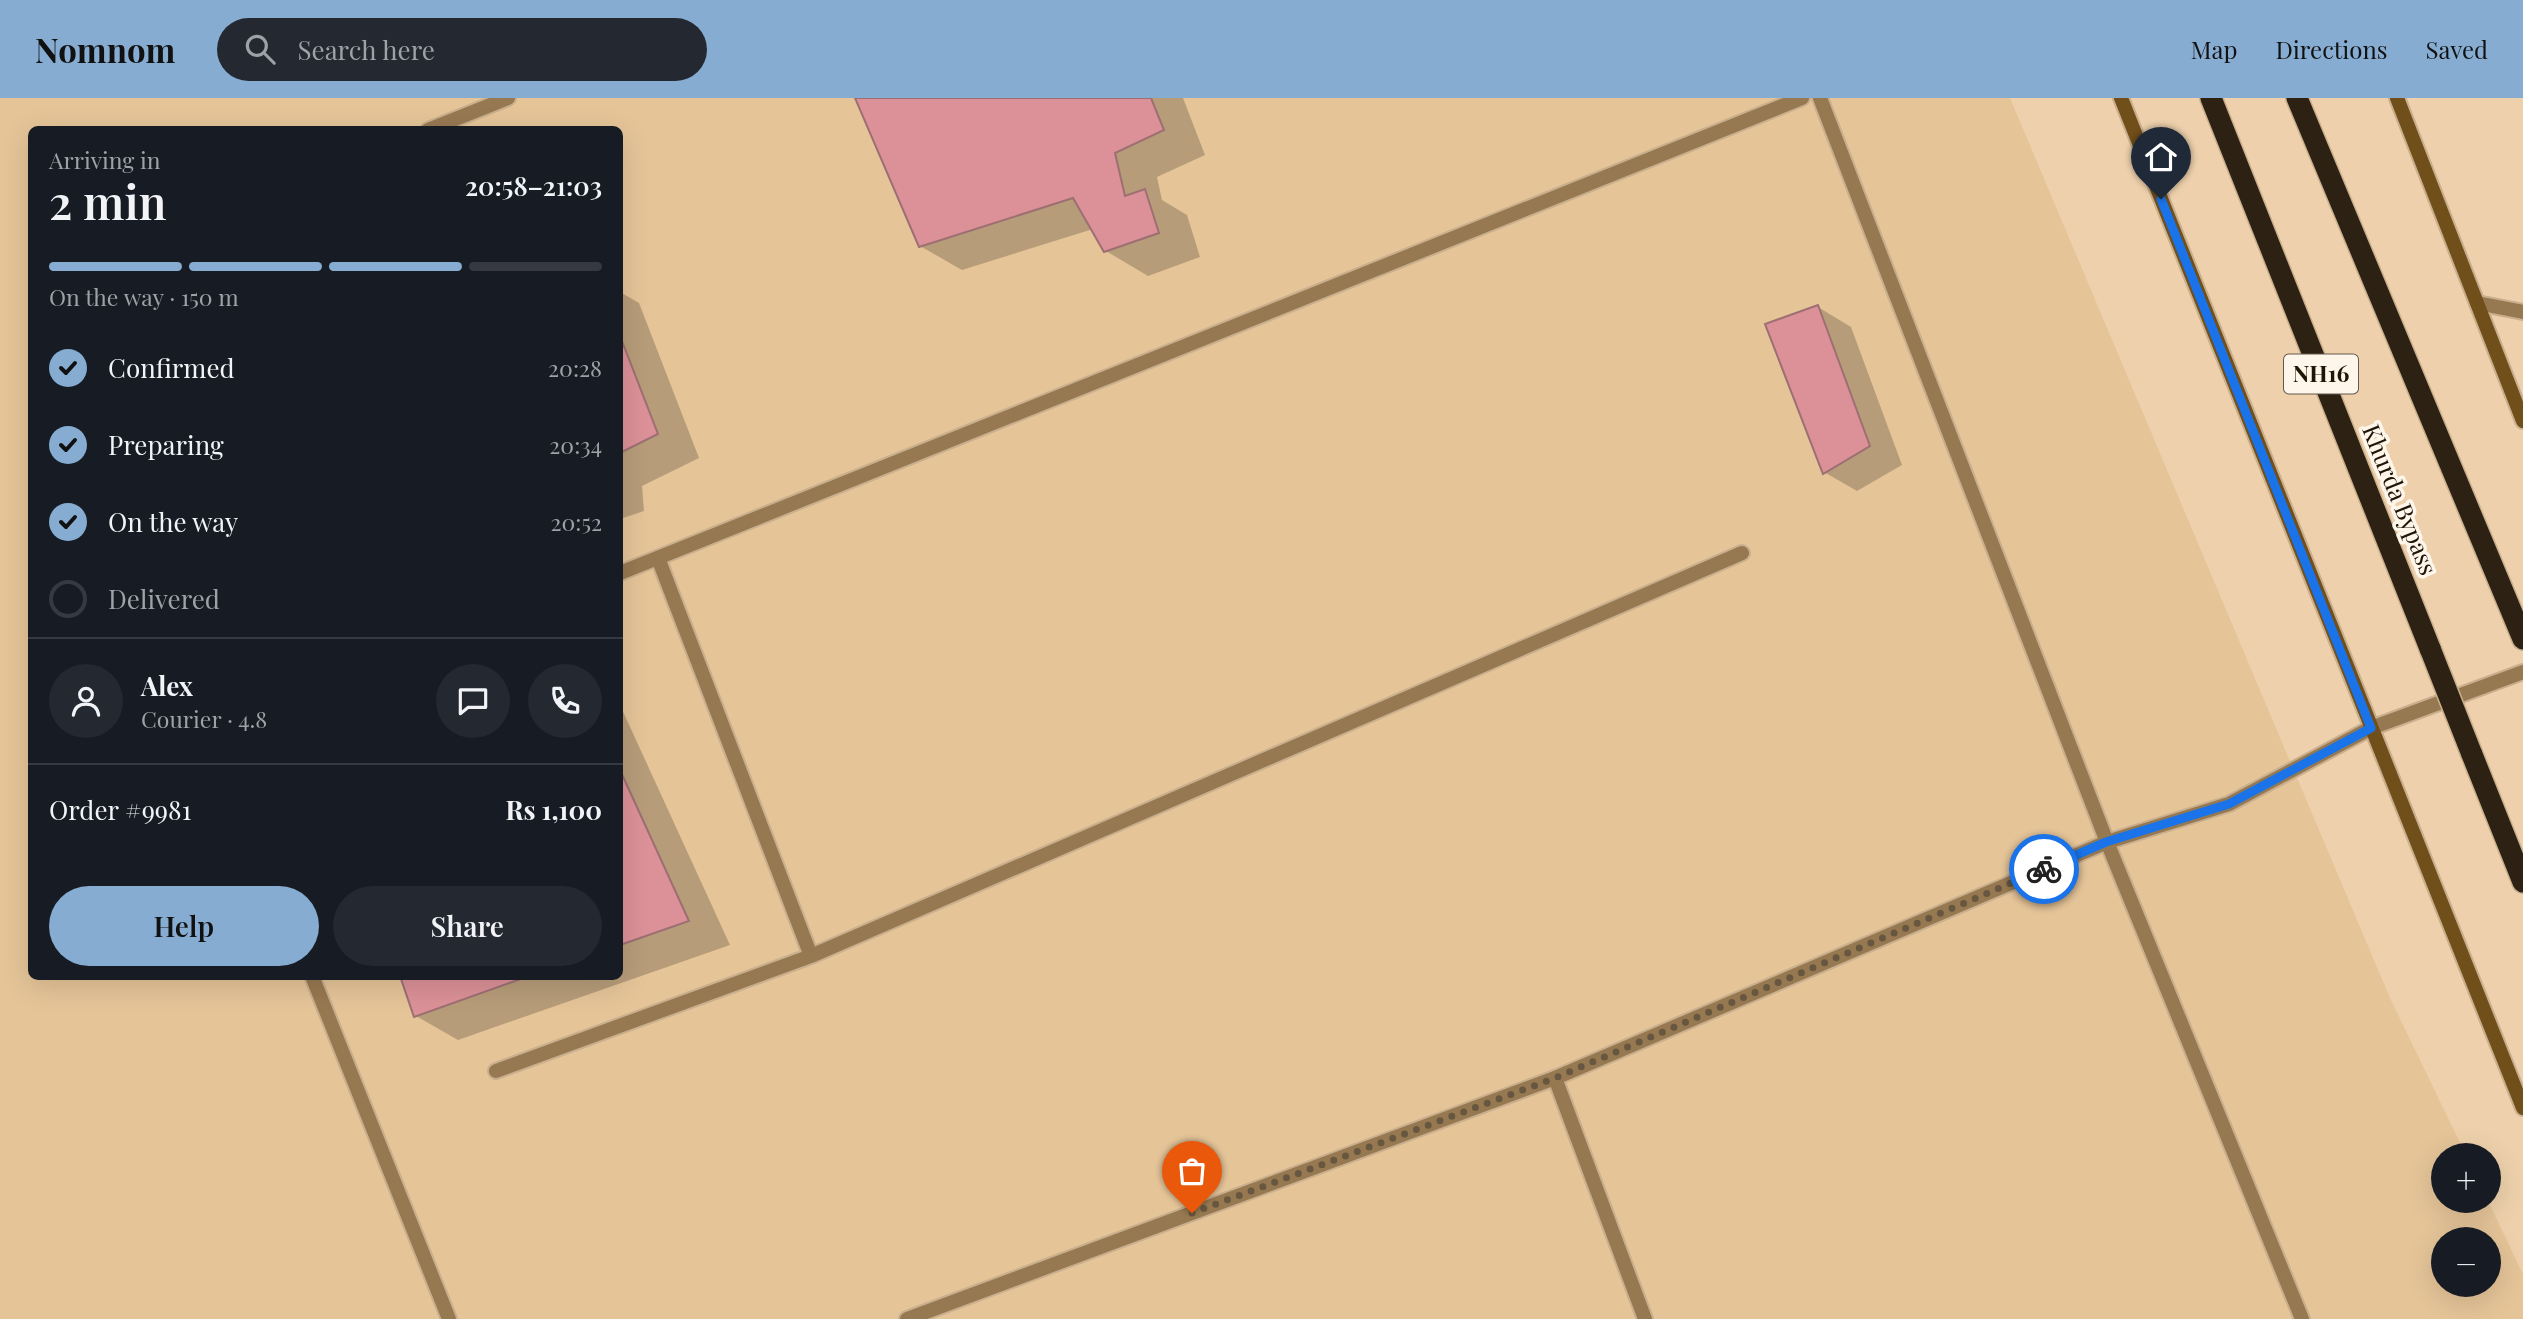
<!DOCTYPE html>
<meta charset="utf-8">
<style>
:root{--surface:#171b24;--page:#242831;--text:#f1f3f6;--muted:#9ea1a6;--line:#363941;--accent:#86acd1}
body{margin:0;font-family:"Playfair Display",serif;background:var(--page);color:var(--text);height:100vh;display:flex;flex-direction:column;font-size:26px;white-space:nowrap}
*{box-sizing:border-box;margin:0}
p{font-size:23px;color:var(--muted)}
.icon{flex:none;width:38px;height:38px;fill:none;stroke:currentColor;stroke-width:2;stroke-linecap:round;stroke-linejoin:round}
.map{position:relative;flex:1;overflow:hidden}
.sheet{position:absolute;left:28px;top:28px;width:595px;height:854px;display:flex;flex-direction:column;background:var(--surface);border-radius:10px;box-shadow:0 7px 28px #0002}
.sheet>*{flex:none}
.fabs{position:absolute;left:2431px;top:1045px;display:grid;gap:14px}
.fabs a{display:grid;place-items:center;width:70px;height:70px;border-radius:50%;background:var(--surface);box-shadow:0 7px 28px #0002;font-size:35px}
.pin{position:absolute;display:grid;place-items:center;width:60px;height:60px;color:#fff;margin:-72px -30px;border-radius:50% 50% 50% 0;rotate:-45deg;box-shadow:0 0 7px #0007}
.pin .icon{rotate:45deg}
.courier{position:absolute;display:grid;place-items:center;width:70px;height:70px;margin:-35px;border:5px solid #1a73e8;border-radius:50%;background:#fff;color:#222;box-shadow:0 2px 9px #0007}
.headline em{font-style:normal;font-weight:600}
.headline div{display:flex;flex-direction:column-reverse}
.headline{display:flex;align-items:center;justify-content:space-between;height:119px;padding:0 21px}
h1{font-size:46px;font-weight:600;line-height:52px}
.bar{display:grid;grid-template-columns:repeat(4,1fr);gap:10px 7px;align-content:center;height:84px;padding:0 21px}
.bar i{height:9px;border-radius:5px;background:var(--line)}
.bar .active{background:var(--accent)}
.bar p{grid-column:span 4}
.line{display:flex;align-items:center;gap:18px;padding:0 21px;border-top:2px solid var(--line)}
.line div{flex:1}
.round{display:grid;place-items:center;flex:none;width:74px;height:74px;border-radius:37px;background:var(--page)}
ol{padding:0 21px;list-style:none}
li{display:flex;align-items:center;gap:21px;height:77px}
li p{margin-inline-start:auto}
li .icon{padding:7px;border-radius:50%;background:var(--accent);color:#111;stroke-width:4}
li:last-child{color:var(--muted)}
li i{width:38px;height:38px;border:4px solid var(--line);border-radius:50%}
.button{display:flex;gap:14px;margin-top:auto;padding:14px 21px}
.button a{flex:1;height:80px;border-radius:42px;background:var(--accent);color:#111;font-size:28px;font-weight:600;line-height:80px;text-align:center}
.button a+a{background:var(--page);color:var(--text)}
header{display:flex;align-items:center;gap:42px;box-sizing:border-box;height:98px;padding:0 35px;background:var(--accent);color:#111}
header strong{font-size:33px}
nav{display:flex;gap:38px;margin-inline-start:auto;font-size:24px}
.search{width:490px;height:63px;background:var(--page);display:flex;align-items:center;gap:18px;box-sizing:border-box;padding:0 24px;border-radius:38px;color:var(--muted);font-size:26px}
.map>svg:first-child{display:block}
.built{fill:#e5c498;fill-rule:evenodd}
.shadow{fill:#0003}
.building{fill:#db9197;stroke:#9d6f73;stroke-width:2}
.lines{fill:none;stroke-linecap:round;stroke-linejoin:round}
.lane-casing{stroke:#c9af8e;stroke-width:18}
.street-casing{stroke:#c9af8e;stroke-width:18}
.secondary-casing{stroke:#c9af8e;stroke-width:18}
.highway-casing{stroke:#c9af8e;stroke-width:24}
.lane{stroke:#977951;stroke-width:14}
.street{stroke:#977951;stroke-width:14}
.secondary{stroke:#714f1a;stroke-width:14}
.highway{stroke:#2c2112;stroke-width:21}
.highway-bridge-casing{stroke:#c9af8e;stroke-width:24;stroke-linecap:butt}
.highway-bridge{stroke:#2c2112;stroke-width:21}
.done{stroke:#675741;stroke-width:7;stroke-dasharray:0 12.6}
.route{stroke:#1a73e8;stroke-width:9}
.labels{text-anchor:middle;stroke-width:7;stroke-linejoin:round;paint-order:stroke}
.shield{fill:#fff6eb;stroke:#62584b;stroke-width:2}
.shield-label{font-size:23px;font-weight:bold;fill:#1f1507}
.street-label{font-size:24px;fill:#1f1507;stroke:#fff6eb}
</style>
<header>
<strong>Nomnom</strong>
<div class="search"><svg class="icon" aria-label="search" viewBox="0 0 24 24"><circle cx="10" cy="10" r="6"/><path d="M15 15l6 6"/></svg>Search here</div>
<nav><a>Map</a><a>Directions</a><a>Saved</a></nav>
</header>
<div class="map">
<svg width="2523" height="1221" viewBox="0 0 2523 1221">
<rect width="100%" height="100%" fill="#eed1ac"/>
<!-- built -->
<path class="built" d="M0,0h2010l380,900 76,157h-23v45l45,1 35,73v45h-2523zM32,32h588v846h-588zM2443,1141h45v45h-45z"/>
<!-- shadow -->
<path class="shadow" d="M857,0h326l22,57 -48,22 5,23 25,15 13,42 -52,19 -42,-25 -13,-22 -131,41 -42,-24z
M620,194l19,11 60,155 -57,28 2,25 -24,8z
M1818,209l33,20 51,138 -45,26 -33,-19z
M620,607l110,240 -272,95 -42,-24 -15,-40h219z"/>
<!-- building -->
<path class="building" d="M855,0h296l13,32 -49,23 10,43 20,-7 14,44 -55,19 -31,-54 -154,49z
M1818,207l52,141 -47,28 -58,-150z
M620,238l38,98 -38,19z
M620,672l69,151 -69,24z
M400,878h129l-115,41z"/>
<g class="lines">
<!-- lane casing -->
<g class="lane-casing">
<path id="lane" d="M1820,0l287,744 195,477
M428,32l80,-32
M658,460l153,398
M620,475l1182,-475
M312,878l137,343
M496,973l315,-115 931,-403
M1555,980l90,241"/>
</g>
<!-- street casing -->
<g class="street-casing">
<path id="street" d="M2477,205l46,9
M907,1221l648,-241 552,-236 122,-38 142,-76 152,-56"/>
</g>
<!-- secondary casing -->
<g class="secondary-casing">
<path id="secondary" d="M2121,0l402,1010
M2397,0l126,323"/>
</g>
<!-- highway casing -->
<g class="highway-casing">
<path id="highway" d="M2211,0l220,553
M2297,0l226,541
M2471,654l52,130"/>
</g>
<!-- lane -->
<use href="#lane" class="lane"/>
<!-- street -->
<use href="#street" class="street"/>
<!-- secondary -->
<use href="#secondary" class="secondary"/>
<!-- highway -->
<use href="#highway" class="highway"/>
<!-- highway-bridge casing -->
<g class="highway-bridge-casing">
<path id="highway-bridge" d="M2431,553l40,101"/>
</g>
<!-- highway-bridge -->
<use href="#highway-bridge" class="highway-bridge"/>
</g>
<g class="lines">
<!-- done -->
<path class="done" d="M1192,1115l363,-135 489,-209"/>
<!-- route -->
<path class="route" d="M2044,771l62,-27 123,-38 142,-76 -210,-529"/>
</g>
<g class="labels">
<!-- shield labels -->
<rect class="shield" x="2284" y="256.5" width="74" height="39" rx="5"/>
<g class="shield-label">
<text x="2321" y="284">NH16</text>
</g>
<!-- street labels -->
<g class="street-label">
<text transform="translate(2399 402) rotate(68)" y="8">Khurda Bypass</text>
</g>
</g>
</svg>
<div class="fabs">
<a>+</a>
<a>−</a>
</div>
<div class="pin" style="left:1192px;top:1115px;background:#ea580c"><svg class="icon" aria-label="bag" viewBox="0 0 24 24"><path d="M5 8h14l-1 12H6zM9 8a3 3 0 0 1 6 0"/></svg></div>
<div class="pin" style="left:2161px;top:101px;background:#1f2937"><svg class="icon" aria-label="home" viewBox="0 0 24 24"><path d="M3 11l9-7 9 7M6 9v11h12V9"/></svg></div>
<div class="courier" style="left:2044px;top:771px"><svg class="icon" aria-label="bike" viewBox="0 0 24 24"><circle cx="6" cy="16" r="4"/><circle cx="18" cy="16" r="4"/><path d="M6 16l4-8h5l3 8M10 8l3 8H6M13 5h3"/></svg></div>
<section class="sheet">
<div class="headline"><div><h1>2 min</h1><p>Arriving in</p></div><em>20:58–21:03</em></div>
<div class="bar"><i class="active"></i><i class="active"></i><i class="active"></i><i></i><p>On the way · 150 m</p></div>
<ol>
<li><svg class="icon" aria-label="check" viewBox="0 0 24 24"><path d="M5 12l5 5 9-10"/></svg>Confirmed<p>20:28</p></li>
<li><svg class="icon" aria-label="check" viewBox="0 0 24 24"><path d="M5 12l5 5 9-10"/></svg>Preparing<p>20:34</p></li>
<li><svg class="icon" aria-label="check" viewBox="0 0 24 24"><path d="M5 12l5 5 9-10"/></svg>On the way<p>20:52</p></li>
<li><i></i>Delivered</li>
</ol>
<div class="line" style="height:126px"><a class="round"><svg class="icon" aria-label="person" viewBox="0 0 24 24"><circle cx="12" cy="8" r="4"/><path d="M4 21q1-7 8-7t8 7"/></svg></a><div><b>Alex</b><p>Courier · 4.8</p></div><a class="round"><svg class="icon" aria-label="chat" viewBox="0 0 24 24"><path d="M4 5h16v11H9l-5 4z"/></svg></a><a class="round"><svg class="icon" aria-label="phone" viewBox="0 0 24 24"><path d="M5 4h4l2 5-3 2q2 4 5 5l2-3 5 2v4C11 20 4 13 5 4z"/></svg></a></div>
<div class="line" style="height:91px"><div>Order #9981</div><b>Rs 1,100</b></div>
<div class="button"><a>Help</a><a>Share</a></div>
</section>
</div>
